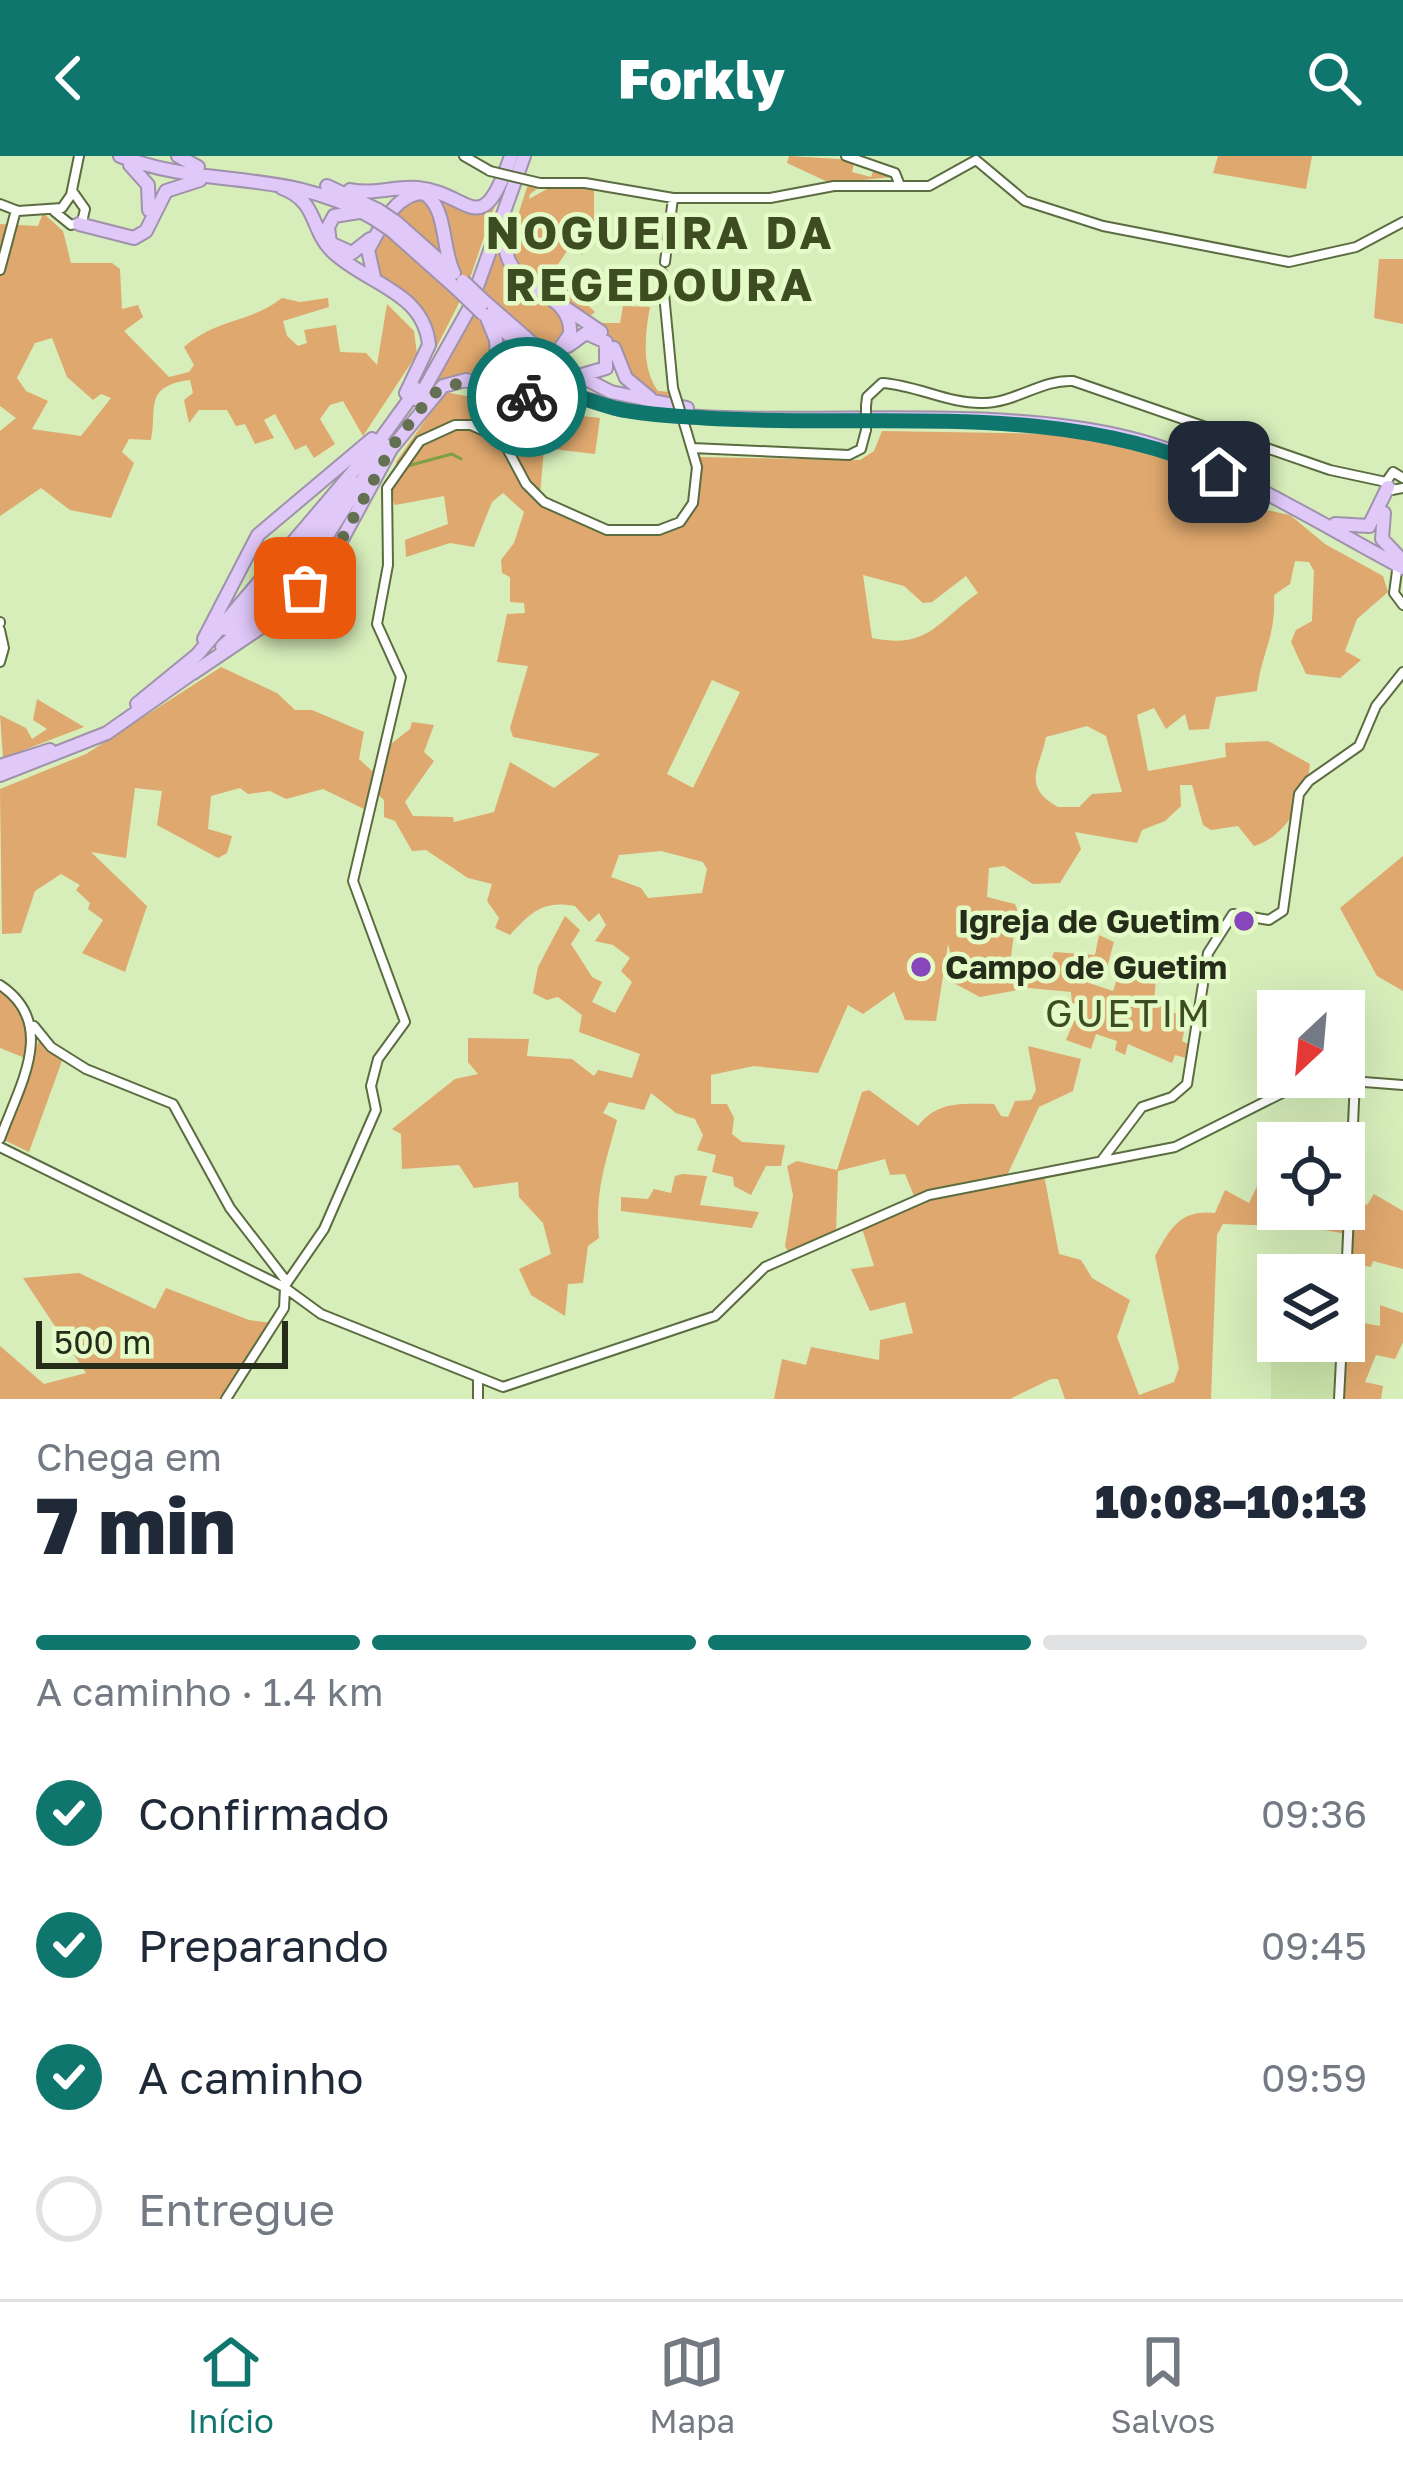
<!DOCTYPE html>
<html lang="pt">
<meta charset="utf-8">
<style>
:root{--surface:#fff;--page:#f2f2f3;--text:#1f2937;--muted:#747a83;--line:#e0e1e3;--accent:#0f766e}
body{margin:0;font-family:"Golos Text",sans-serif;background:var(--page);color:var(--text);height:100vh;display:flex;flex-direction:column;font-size:45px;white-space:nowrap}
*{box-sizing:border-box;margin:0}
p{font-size:39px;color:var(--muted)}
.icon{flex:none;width:66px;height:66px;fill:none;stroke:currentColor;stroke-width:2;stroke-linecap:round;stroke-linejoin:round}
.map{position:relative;height:1243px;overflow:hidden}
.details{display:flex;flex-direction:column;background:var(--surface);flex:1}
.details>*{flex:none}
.needle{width:78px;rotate:206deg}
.fabs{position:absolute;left:1257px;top:834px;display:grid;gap:24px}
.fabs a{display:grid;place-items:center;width:108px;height:108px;border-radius:0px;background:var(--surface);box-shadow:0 12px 48px #0002;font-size:60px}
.scale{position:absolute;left:36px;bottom:30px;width:252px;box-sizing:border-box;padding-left:12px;border:6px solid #252d1a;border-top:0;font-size:33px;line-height:42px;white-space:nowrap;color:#252d1a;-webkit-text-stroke:9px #e4fac7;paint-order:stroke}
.pin{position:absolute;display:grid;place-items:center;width:102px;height:102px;color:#fff;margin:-51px;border-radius:24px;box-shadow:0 6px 18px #0006}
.courier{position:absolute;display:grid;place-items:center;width:120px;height:120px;margin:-60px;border:9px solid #0f766e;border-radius:50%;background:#fff;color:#222;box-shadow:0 3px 15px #0007}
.head em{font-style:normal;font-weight:800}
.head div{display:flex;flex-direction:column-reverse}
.head{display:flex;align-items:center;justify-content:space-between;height:204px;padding:0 36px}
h1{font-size:78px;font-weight:800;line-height:90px}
.bar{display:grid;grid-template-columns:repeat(4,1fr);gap:18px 12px;align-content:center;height:144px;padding:0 36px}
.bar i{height:15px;border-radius:9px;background:var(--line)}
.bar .current{background:var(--accent)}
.bar p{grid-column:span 4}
ol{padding:0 36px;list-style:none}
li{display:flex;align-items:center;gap:36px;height:132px}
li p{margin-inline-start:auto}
li .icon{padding:12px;border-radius:50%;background:var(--accent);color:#fff;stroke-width:4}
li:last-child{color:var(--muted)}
li i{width:66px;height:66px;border:6px solid var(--line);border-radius:50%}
header{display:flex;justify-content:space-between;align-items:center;height:156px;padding:0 36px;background:var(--accent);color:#fff;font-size:54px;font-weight:800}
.dock{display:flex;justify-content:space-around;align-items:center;height:168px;border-top:3px solid var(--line);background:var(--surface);font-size:33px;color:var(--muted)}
.dock a{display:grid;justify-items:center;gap:6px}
.dock .current{color:var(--accent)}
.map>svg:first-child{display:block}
.built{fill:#cae3a9}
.green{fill:#dfa86e;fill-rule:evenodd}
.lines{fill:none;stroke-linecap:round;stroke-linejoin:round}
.stream{stroke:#7ea043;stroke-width:3}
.secondary-casing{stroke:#5b6d40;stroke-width:12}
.highway-casing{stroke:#9f92ab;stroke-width:16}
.secondary{stroke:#fff;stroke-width:8}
.highway{stroke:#e0c8f9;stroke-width:12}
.secondary-bridge-casing{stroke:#5b6d40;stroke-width:12;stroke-linecap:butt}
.highway-bridge-casing{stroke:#9f92ab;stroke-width:16;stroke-linecap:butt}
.secondary-bridge{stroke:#fff;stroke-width:8}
.highway-bridge{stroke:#e0c8f9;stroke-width:12}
.done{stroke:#637052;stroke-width:12;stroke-dasharray:0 21.6}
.route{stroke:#0f766e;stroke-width:15}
.poi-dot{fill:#8746bb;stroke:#e4fac7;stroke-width:4.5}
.labels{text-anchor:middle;stroke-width:9;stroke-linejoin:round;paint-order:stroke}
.poi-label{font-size:33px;font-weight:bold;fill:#252d1a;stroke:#e4fac7;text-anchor:end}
.quarter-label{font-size:39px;letter-spacing:3px;fill:#3d4d21;stroke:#e4fac7}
.district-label{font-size:45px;font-weight:bold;letter-spacing:3px;fill:#3d4d21;stroke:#e4fac7}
</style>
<header><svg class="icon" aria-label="back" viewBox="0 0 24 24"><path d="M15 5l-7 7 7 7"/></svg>Forkly<svg class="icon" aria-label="search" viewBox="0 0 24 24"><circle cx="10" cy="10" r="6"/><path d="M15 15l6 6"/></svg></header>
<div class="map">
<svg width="1403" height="1243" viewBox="0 0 1403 1243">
<rect width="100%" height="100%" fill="#d7edba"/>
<!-- built -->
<path class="built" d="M1347,1097l-3,22h-66v66h62l-4,58h-65v-128l34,-16z"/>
<!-- green -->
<path class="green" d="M789,0l66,4 -3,12 19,5 4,-11 19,11 -64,6 -43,-20z
M1218,0h94l-6,33 -93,-16z
M528,28l12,3 -10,7 -1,5 18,-10 47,-2v48l-12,20 -11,-10 -18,27 42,40 -5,4 9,7h21l3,-17 27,1c-5,26 -9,61 8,84l14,1 2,11c-48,-12 -35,-33 -62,-64 -27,-30 -72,-43 -97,-76l-4,-26z
M409,41l22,2 12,57 -49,-41z
M436,41l31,14 30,-12 -28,82 -11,-11z
M43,57l20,18 8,32h41l8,6 2,40 16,-4 5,12 -19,14 45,46 20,-5 5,-7 -10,-18c33,-29 66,-24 98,-49l18,4 28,-4 1,9 -46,14 4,15 11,10 9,-3 -3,-13 32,-5 4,27 26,1 11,12 10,-61 27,27 3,23 -54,82 -20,-35 -13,4 -10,14 15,25 -21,14 -8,-13 -11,5 -20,-36 -11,6 10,18 -19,6 -10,-20 -9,2 -9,-16h-28l-10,13 -5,-23 9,-7 -3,-13c-48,6 -32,30 -39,60l-22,-1 -7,13 12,11 -23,55 -41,-8 -29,-22 -41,28v-85l16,-13 -16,-12v-182l38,2zM52,182l15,39 26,23 8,-6 10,4 -30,38 -49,-7 16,-28 -22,-10 -9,-13 18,-35z
M382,74l79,69 -35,69 6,-31 -53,-59 -8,-27z
M502,76v19l57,58 9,18 -15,28 -72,-63z
M1379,103h24v65l-29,-6z
M473,155l15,14 11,60 -25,-6 -49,20z
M495,172l45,40 -10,19 -24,-1z
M445,236l63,12 40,-4 -1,12 53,6 -5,36 -51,-6 -4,47c47,27 90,55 144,28l16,-38 -1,-28 161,3 14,-9 8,-20 182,3 105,23 6,19 17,12 59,9 16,13 23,5 35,29 58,32 5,16 -31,27 -12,32 16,9 -21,18 -34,-4 -15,-32 5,-12 16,-9 2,-50 -5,-9 -14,-1 -5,23 -16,11c2,43 -12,55 -17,96l-41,6 -7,32 -20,1 -4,-16 -19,15 -12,-21 -17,7 11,56 78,-14 -1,-14 43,-2 42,23c-4,35 -23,72 -56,82l-16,-20 -27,4 -8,-5 -11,-40h-12l1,21 -16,15 -23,9 -5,13 -62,-11 6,17 -21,34 -27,1 -29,-18 -15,2 -2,29 28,7 2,5 -7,56h15l6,12h14l9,-25 41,3 4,-20 15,7 -8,29 -17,3 -3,8 27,9 10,-29 33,15 -2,26 33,16 -5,22 6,3 -2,14 -11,-3 -3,8 -44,-19 -3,11 -10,-5 2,-9 -21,-7 -5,15 -25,-9 15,-35 -9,-2 -1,-11 -42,-4 -49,9 -30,-16 3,-18 -5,-19 -12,77 -31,-1 -11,-28 -31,22 -15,-9 -30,68 -64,-7 -43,9v29h16l7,14 -2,16 10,8 43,3 -4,21h-15l-15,29 -17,-9 -1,-9 -21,-5 4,-17 -19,-5 6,-15 -8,-16 -19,-6 -25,-20 -7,17 -35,-8 -6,11 14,7c-12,46 -22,69 -18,118l-11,8 -5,37 -15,1 -3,32 -34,-21 -12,-26 32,-15 -8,-31 -24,-26 -1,-15 -44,6 -15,-23 -57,4 -1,-35 -9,-5 63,-50 23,-5 -10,-12v-24l61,1 -2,17 45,3 22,17 4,-6 34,8 8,-24 -61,-22 3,-17 -24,-18 -11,3 -14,-7 5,-26 27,-51 15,14 -9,14 21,33 10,5 -10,20 23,11 17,-31 -11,-11 9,-13 -17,-13 -18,-4 11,-16 -7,-12 -10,9 -14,-16c-32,-6 -44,6 -65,29l-15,-7 4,-10 -12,-17 5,-17 -24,-6 -42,-28 -14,1 -17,-30 -11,-4v-17l-9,-8 -11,17 -41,-20 -37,10 -16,-8 -22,3 -8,-6 -29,8 -3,33 24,7 -5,17 -9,5 -61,-33 5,-34 -27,-3 -9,70 -35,-6 56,54 -22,66 -43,-19 21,-33 -15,-11 2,-6 -14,-13 4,-5 -19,-11 -26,17 -14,42 -19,1 -2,-145 86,-35 135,-87 56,26 18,17h17l52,22 -5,27 13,12 11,-21 27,-21 2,-7 22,3 -10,27 10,9 -29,41 8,14 40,1 1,5 40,-10 16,-50 44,26 46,-34 -87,-17 -3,-9 18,-62 -31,-4 10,-48 18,-1 -1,-10 -14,-1v-25l-8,-4 -1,-13 13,-17 10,-31 -21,-19 -11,9 -18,45 -24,-4 -44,14 -1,-17 43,-16 -4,-28 -49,9 -6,-13 10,-19 -3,-11zM863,419l41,11 19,17 9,-1 34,-26 12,17c-44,31 -49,56 -106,45zM712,524l28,12 -47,96 -26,-14zM1087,570l19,10 16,56 -30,2 -13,13h-21c-38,-21 -17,-41 -12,-70zM661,695l42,11 4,7 -5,24 -54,5 -7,-10 -30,-11 8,-22z
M37,543l47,28 -81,31 -3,-43 26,13 6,11 15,-10 -14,-9z
M1403,700v135l-26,-15 -37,-68z
M0,831c27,22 31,38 25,71l-25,-10z
M39,884l7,11 17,7 -34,94 -27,-13z
M1028,890l53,13 -8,32 -34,16 -35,75 40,-7 15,79 22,6 11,18 38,22 -13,37 22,58 35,-13 5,-14 -24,-112c15,-27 25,-47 60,-43l10,-23 24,13 20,-42 9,3v45h12l18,16 12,-16h24v-16l23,12 7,-11 29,17v58l-30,-8 -2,6 -18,-3v-29l-46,-8 -84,-3 -6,11 -6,164h-146l-7,-20h-7l-41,20h-236l8,-40 24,6 5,-18 68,13 1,-20 33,-7 -8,-31 -35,9 -19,-42 23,-3 -12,-38 55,-25 -12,-29 -15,1 -5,-16 -47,12 -2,63 -46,21 -5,-9 8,-51 -6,-29 10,-5 40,9 25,-78 7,-2 49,36c20,-26 45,-22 76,-22l7,12 7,1 7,-16 16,-1 5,-10z
M683,1018l24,2 -7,29 59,7 -7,16 -131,-17v-14l27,2 6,-10 17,4 4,-17z
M79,1117l76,36 11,-21 83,32 23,3 -46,76h-226v-53l44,38 42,-11 -63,-95z
M1380,1149l23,8v29l-8,17 -19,-4 -11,27 18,4 -2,13h-39l5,-79 33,6z"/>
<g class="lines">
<!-- stream -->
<path class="stream" d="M407,310l45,-12 9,5"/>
<!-- secondary casing -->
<g class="secondary-casing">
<path id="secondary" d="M464,0l26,15
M846,0l49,17 4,10
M540,27h45l88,15h97l64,-12h95l47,-26 49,41 78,25 186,36 67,-15 47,-25
M0,48l18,7 44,-3 9,-13 8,-39
M55,56l16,13 11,-3 3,-13 -12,-17
M665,106l8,-64
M0,114l16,-60
M662,117l11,115
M866,250l1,-9 15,-14c35,2 66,21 101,20 32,0 59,-24 90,-22l257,89 56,12
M692,292l157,7 12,-6 5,-19
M1403,322l-10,-6 -7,10 6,8 11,-2
M1397,415l-3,22 9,12
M0,466v1
M0,474l4,18 -4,14
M0,829c59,39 19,101 0,154
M34,870l17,21 35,22 87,35 57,104 57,74
M0,991l284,140 37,27 182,73 212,-71 50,-49 164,-72 246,-48 137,-69 91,7
M1102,1004l40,-53 30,-10 15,-13 21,-131 25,-39 36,6 14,-9 16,-117 10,-13 50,-35 17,-40 27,-34
M284,1131l40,-58 52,-119 -5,-24 7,-27 27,-37 -52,-141 48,-204 -24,-53 11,-59 -1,-77 33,-47 35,-16h16l31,14 24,45 18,18 63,28h52l21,-8 13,-19 4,-36 -10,-34
M1344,1169l11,-245
M226,1243l58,-91 1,-20
M478,1243v-19
M1339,1243l3,-58"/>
</g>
<!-- highway casing -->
<g class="highway-casing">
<path id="highway" d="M120,0c87,34 165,11 253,62
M178,0l20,11
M130,9l18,20 1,25
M327,30l51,24
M282,32c36,13 28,41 50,63 34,33 92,40 97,94l-23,48
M350,34c24,5 45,-4 68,-2 53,5 62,57 93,-32
M359,56l-25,4 -6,11 2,16 22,10 18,-14
M396,66l53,47
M79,68l55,14 12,-7 20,-40 34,-11
M391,74l65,58
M374,121l-6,-27c13,-23 27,-57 56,-57 24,16 17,55 30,80
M485,146l62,54
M564,151l37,25
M487,162l9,22 2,38 17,14 20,-7 35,-51c4,-50 -82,-41 -62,-112
M492,165l50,42
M568,190l18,-13 20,9v26l-24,7
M614,192l12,30 24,20
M564,212l47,24 76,16
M418,244l51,-91 55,-153
M1384,357l-2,26 18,19
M1335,368l34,2 19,-39
M226,473l56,-50 70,-98
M204,483l54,-104 114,-96
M222,491l81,-74 82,-128
M193,517l104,-70 29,-34 65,-120 52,-63 23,-6 52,18 41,-7 61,18 50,6c146,12 321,-11 459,23 96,24 187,84 274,130
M137,548l60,-49 183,-215 37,-51
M0,610l50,-16
M0,619l107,-42 91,-64"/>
</g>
<!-- secondary -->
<use href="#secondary" class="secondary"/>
<!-- highway -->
<use href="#highway" class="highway"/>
<!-- secondary-bridge casing -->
<g class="secondary-bridge-casing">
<path id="secondary-bridge" d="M490,15l50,12
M673,232l14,45
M866,274v-24"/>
</g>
<!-- highway-bridge casing -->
<g class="highway-bridge-casing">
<path id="highway-bridge" d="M378,54l18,12
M373,62l18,12
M463,125l22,21
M456,132l27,26
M542,207l18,12"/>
</g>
<!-- secondary-bridge -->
<use href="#secondary-bridge" class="secondary-bridge"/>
<!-- highway-bridge -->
<use href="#highway-bridge" class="highway-bridge"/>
</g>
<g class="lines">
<!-- done -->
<path class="done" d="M305,432l21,-19 65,-121 41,-54 34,-14 61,17"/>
<!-- route -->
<path class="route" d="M527,241c34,-11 54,2 87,11 28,7 62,8 91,10 173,11 351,-19 514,54"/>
</g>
<!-- markers -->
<g class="poi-dot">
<circle cx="1244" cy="765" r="12"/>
<circle cx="921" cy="811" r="12"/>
</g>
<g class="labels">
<!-- poi labels -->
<g class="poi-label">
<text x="1220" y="777">Igreja de Guetim</text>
<text x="945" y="823" text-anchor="start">Campo de Guetim</text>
</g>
<!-- quarter labels -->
<g class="quarter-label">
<text x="1129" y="871">GUETIM</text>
</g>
<!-- district labels -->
<g class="district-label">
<text x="660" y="93">NOGUEIRA DA<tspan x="660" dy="52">REGEDOURA</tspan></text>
</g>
</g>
</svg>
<div class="fabs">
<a><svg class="needle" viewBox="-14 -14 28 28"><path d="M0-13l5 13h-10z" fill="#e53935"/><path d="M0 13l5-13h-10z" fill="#747a83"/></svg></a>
<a><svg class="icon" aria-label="locate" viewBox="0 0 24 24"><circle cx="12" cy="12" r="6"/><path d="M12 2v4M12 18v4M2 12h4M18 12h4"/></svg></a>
<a><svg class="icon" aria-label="layers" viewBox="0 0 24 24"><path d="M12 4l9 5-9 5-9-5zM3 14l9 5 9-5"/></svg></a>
</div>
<div class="scale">500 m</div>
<div class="pin" style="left:305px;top:432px;background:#ea580c"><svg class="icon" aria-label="bag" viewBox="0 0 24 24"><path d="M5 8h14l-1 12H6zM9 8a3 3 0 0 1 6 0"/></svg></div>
<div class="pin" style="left:1219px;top:316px;background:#1f2937"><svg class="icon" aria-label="home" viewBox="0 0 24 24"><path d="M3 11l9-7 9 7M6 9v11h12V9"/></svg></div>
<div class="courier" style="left:527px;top:241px"><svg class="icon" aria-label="bike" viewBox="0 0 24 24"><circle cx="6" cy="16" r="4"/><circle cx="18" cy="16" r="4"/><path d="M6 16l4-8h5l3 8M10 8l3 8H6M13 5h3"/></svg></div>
</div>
<section class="details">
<div class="head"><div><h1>7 min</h1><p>Chega em</p></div><em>10:08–10:13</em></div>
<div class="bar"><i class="current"></i><i class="current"></i><i class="current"></i><i></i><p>A caminho · 1.4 km</p></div>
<ol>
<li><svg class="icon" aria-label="check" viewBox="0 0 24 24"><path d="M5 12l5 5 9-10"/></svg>Confirmado<p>09:36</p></li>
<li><svg class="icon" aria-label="check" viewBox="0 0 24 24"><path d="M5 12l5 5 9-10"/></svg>Preparando<p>09:45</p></li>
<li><svg class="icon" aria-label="check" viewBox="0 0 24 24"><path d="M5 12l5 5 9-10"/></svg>A caminho<p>09:59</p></li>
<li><i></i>Entregue</li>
</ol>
</section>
<nav class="dock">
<a class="current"><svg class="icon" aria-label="home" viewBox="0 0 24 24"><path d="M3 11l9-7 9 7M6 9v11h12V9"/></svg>Início</a>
<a><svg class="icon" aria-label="map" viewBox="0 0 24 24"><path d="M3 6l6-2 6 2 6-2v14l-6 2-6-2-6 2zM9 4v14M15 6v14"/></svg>Mapa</a>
<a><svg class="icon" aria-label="saved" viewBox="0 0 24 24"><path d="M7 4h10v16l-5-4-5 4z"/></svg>Salvos</a>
</nav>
